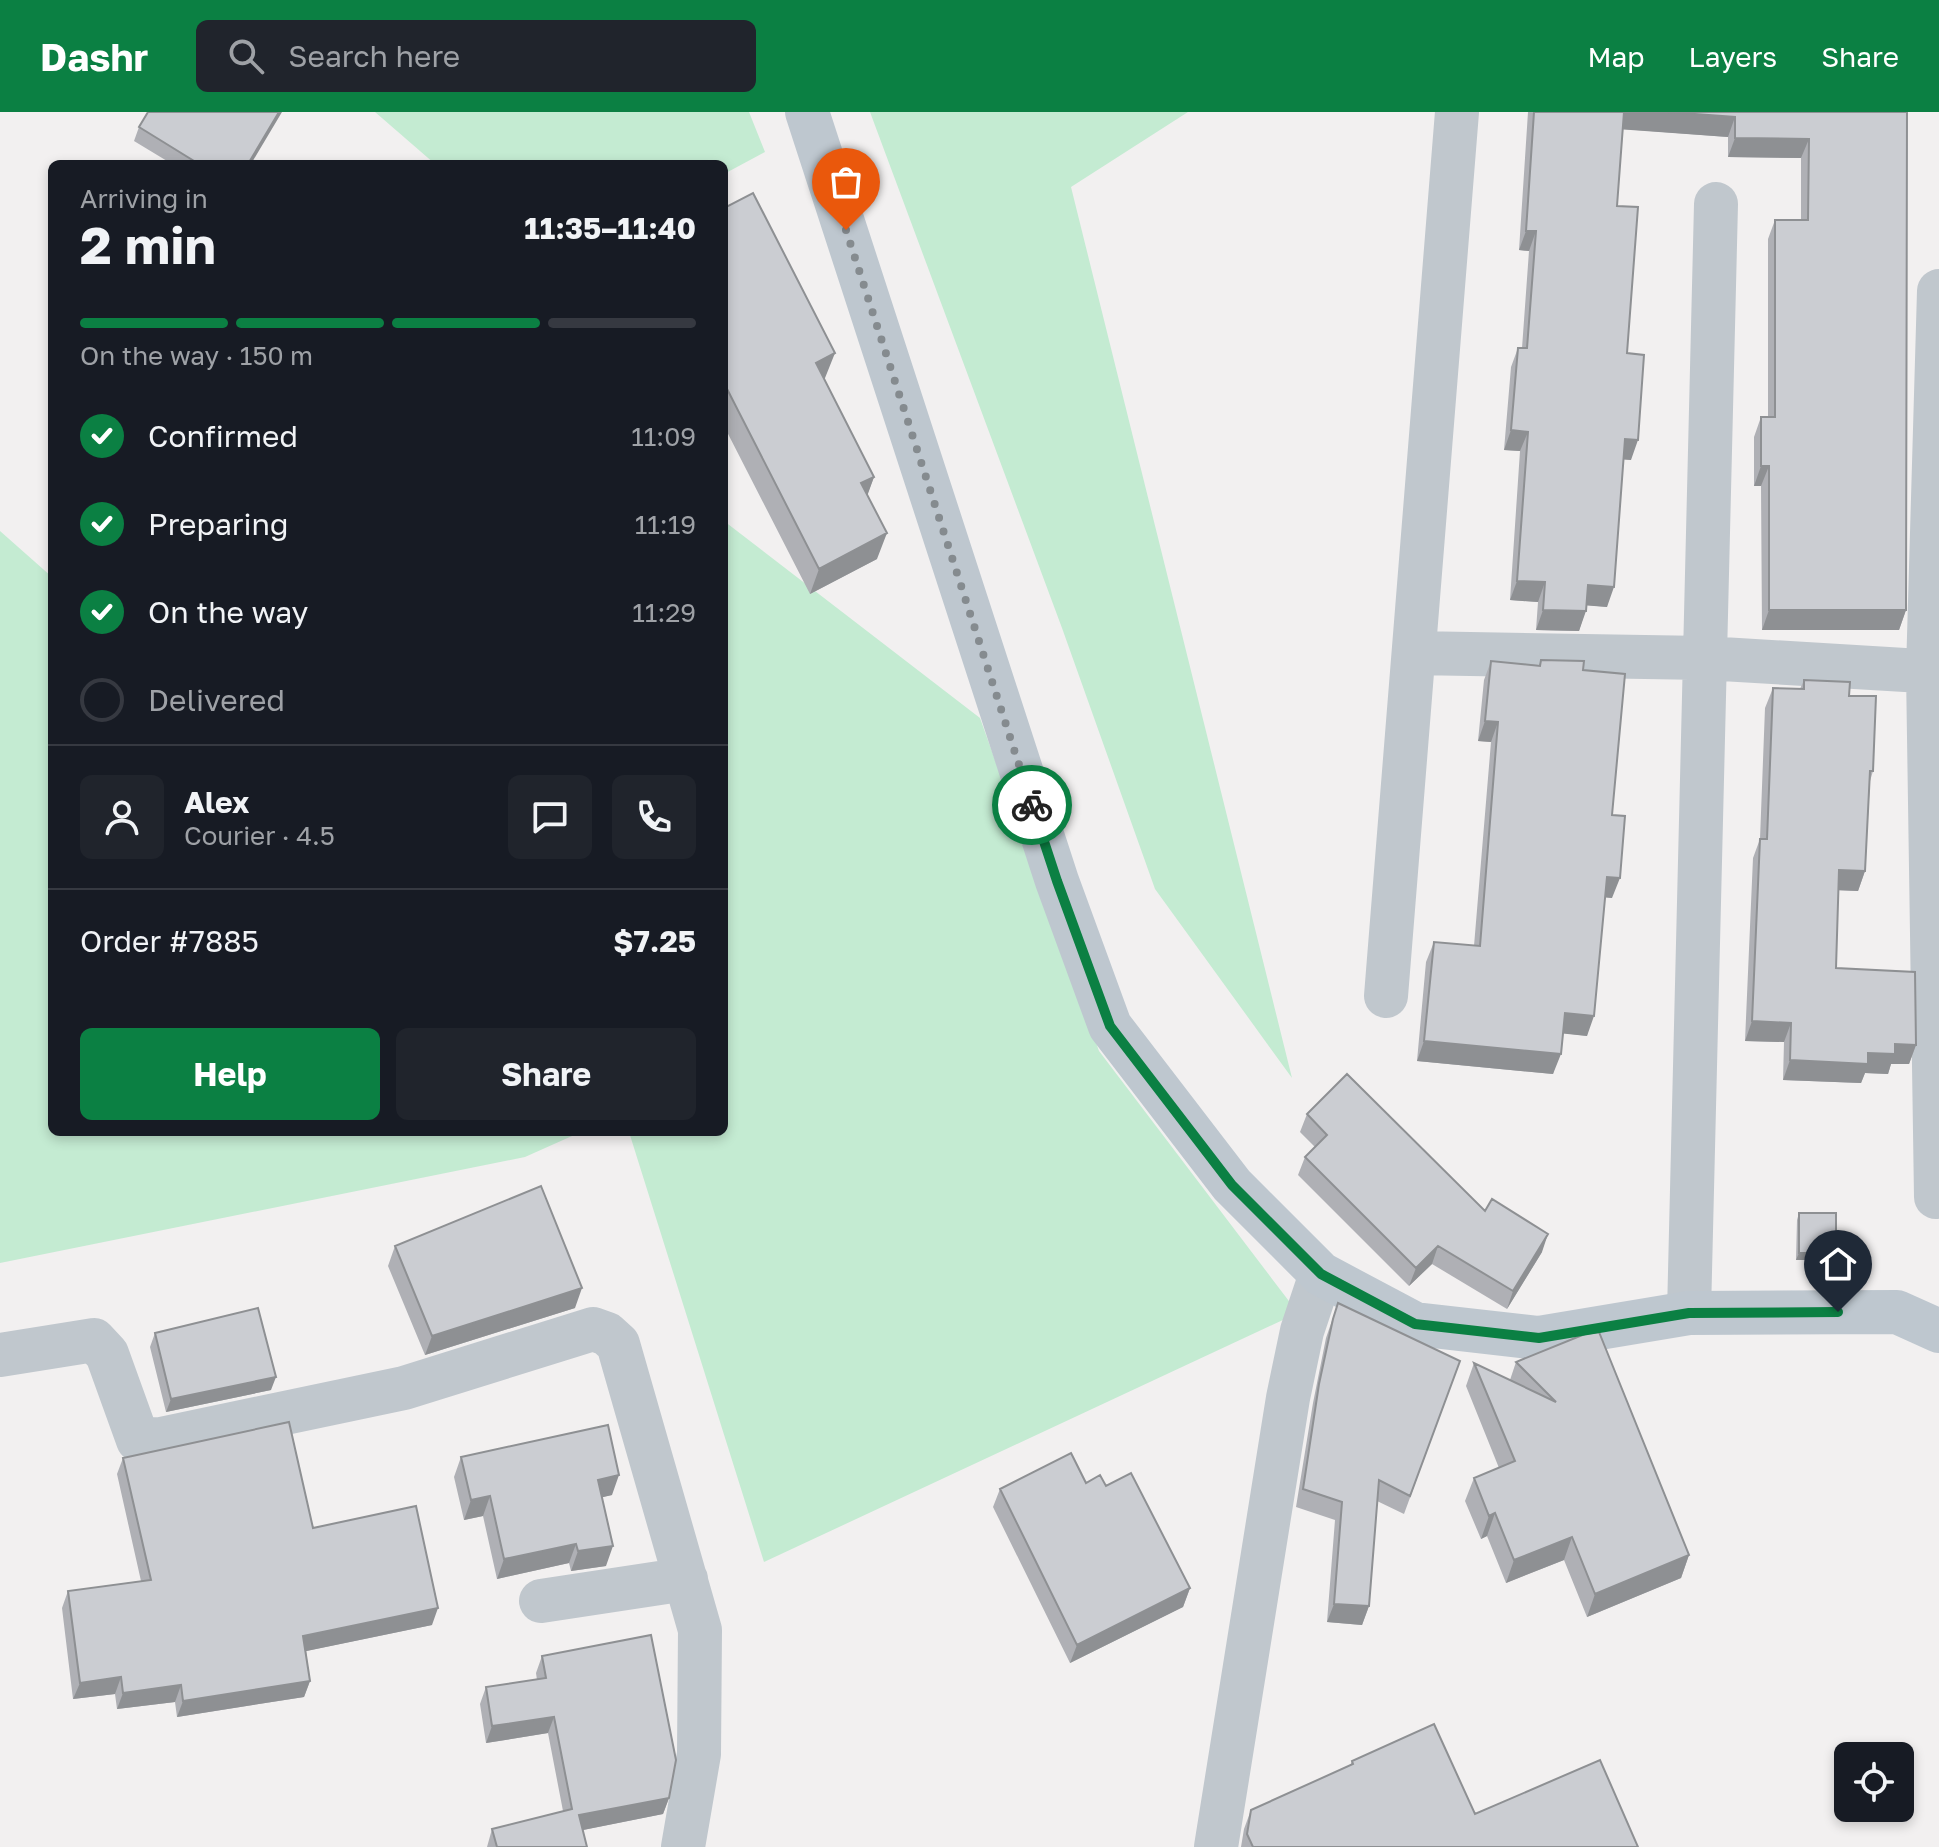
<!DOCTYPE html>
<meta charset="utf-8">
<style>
:root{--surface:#171b24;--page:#20242c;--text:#f1f3f6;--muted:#9ea1a6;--line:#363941;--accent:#0b8043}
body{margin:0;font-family:"Golos Text",sans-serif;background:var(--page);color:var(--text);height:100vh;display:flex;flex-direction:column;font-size:30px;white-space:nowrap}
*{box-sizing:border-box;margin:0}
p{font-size:26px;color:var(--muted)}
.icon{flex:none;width:44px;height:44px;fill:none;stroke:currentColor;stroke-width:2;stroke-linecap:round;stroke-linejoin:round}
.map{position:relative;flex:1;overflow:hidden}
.sheet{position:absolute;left:48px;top:48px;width:680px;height:976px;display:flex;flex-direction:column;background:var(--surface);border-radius:12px;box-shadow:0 4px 12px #0003}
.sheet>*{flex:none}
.controls{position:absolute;left:1834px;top:1630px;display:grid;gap:16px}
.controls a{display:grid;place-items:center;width:80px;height:80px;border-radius:12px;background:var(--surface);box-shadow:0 4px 12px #0003;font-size:40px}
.pin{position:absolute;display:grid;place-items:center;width:68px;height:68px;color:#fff;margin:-82px -34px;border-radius:50% 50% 50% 0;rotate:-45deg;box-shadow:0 0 8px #0007}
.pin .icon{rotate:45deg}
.courier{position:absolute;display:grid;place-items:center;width:80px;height:80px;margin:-40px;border:6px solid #0b8043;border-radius:50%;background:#fff;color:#222;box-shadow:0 2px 10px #0007}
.head em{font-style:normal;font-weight:700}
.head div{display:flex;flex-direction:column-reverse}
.head{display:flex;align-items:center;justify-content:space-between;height:136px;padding:0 32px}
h1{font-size:52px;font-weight:700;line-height:60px}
.bar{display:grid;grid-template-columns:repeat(4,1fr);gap:12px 8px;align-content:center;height:96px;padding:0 32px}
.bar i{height:10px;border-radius:6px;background:var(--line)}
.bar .on{background:var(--accent)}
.bar p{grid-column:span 4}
.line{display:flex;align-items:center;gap:20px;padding:0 32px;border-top:2px solid var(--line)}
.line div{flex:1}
.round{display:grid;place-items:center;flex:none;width:84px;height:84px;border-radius:12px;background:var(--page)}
ol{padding:0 32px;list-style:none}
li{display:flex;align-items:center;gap:24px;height:88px}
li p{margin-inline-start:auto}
li .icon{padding:8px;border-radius:50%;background:var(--accent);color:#fff;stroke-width:4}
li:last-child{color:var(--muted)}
li i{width:44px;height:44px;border:4px solid var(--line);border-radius:50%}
.button{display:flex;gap:16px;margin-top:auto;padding:16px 32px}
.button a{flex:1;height:92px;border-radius:12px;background:var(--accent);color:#fff;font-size:32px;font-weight:700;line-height:92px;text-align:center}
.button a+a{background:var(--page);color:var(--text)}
header{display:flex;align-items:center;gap:48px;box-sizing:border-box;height:112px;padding:0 40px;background:var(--accent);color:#fff}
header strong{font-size:38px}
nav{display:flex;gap:44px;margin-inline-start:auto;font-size:28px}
.search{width:560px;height:72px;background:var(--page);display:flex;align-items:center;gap:20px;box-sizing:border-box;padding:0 28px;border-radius:12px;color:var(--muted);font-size:30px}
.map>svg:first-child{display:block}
.green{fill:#c4ebd2}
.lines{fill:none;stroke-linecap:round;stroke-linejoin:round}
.street{stroke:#c0c7cd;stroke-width:44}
.secondary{stroke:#bec7cf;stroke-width:44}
.wall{fill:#afb0b5}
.shaded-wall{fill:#8e9093}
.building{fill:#cbcdd2;stroke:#8e9093;stroke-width:2}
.done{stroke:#858b8f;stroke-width:8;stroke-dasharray:0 14.4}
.route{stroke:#0b8043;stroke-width:10}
</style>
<header>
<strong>Dashr</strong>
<div class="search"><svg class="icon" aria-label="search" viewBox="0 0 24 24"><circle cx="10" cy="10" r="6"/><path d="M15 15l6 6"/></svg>Search here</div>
<nav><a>Map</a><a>Layers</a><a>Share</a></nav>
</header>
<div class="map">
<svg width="1939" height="1735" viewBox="0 0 1939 1735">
<rect width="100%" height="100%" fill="#f2f0f0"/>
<!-- green -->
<path class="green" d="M375,0h374l16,40 -41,22v-10h-289z
M870,0h318l-117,75 221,891 -137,-189 -93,-261z
M724,409l256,197 119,333 199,262 -534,249 -135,-430h95z
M0,419l52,46v555h529l-56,25 -525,106z"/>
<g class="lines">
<!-- street -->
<path class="street" d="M1414,541l291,5 234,14
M1386,884l71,-884
M1936,1085l-8,-526 11,-380
M1689,1201l27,-1109
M0,1243l94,-15 13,14 31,86 23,-1 243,-51 189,-59 14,5 11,10 82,286 -1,124 -16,93
M541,1489l145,-22
M1216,1735l72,-449 14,-67 19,-57"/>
<!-- secondary -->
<path class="secondary" d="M807,0l250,769 53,145 122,159 89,89 94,50 124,14 150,-25 208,-1 42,19"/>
</g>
<!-- wall -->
<path class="wall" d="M1528,0h379l-1,498 -7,20h-137l-1,-144h-7v-49l7,-20h7v-178l7,-19h26v-62l-73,-1v-20l-105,-8 -6,77 10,147 4,107 -8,-1 -16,148 -20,-2 -8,26 -43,-1 2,-28 -28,-2 10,-149 -16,-1 7,-83 7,-19h4l7,-97 -10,-1z
M139,15l112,37h-79l-38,-23z
M724,96l101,170 -1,1 50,98 -7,18 10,64 -67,35 -86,-168z
M1541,548l42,10 29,145v83l-7,-1 -18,139 -24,-3 -10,41 -136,-13 9,-99 8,-20 40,4 17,-204 -13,-1 6,-61 7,-19 48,4z
M1804,568l45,16 24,75 -3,10 -5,90 -7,20 -20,-1 -2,78 80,77 -7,19h-18l-3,10 -23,-1 -4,10 -78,-3 1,-38 -39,-1 8,-183 7,-19 5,-131 8,-20 27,1z
M1307,1002l178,97 57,41 -35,57 -75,-45 -23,22 -111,-111 7,-18 10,-10 -15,-15z
M1799,1101l37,40 -3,7h-37l1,-40z
M395,1134l180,62 -150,47 -37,-89z
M1338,1191l122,58 -56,153 -27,-13 -8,105 -7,19 -35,-3 8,-102 -39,-13 17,-104 13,-65z
M155,1221l116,57 -105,22 -16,-65z
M1585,1222l104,221 -8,23 -94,39 -23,-57 -58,23 -19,-47 -6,3 -16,-38 9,-23 25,-10 -33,-82 8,-23 36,17 6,-18z
M461,1345l151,38 -10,2 4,69 -35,5 -2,-8 -72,16 -14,-63 -19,4 -10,-43z
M123,1346l190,70 119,97 -126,26 4,30 -6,16 -127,20 -2,-15 -58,7 -2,-15 -42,5 -11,-91 6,-17 73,-10 -24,-107z
M1086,1371l20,3 84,102 -7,19 -113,56 -77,-156 7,-18z
M542,1544l127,142 -6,16 -80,16 4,17h-100l5,-18 71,-18 -15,-78 -62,10 -6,-39 6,-17 51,-7 -1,-7z
M1352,1649l123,53 163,33h-397l3,-18 7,-19 99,-44z"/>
<!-- shaded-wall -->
<path class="shaded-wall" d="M279,0h3l-31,52h-3z
M1623,0h45l67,5 -7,20 -111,-8z
M1735,26l74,1 -8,19 -73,-1z
M1526,119h10l-7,20 -10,-1z
M835,241l-10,25 -18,11 9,-26z
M1511,318l17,2 -8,19 -16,-1z
M1625,327l13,1 -7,20 -14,-1z
M1761,354h8l-8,20h-7z
M874,365l-9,25 -4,-19z
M887,421l-10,26 -67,35 9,-25z
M1517,469l28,1 -7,20 -28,-2z
M1588,473l26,2 -7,20 -26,-2z
M1543,498l43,1 -7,20 -43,-1z
M1769,498h137l-7,20h-137z
M1485,609l13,1 -7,20 -13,-1z
M1839,758l26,1 -7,20 -26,-1z
M1607,765l13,1 -8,20 -12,-1z
M1565,901l29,3 -7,20 -29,-3z
M1752,909l39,2 -7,19 -39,-1z
M1424,929l137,13 -8,20 -136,-13z
M1895,932l21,1 -7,19h-18l-3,10 -23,-1 -4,10 -78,-3 7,-20 78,-7z
M1548,1122l-6,18 -35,57 6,-18z
M1438,1134l-6,18 -23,22 7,-18z
M1799,1141h37l-3,7h-37z
M582,1176l-7,20 -150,47 7,-19z
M276,1265l-5,13 -105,22 5,-13z
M619,1363l-7,20 -21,5 7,-20z
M490,1384l-7,20 -19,4 7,-20z
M1495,1401l-8,23 -6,3 8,-23z
M1572,1425l-8,23 -58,23 8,-23z
M576,1432l-7,19 -72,16 7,-20z
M613,1434l-7,20 -35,5 7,-20z
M1689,1443l-8,23 -94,39 8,-23z
M1190,1476l-7,19 -113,56 7,-18z
M1334,1492l35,2 -7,19 -35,-3z
M438,1496l-6,17 -135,28 6,-17z
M121,1565l-6,17 -42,5 7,-16z
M310,1569l-6,16 -127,20 6,-16z
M181,1573l-6,17 -58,7 6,-16z
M554,1605l-6,16 -62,10 6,-17z
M669,1686l-6,16 -90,18 6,-17z"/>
<!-- building -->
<path class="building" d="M148,0h131l-31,52h-49l-60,-37z
M1534,0h90l-7,94 21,1 -11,146 17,2 -6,85 -13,-1 -11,148 -26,-2 -2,26 -43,-1 2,-28 -28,-1 11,-149 -17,-2 7,-82h9l9,-117h-10z
M1668,0h239l-1,498h-137v-144h-8v-49h14v-197h33l1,-81 -74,-1v-21z
M753,81l82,160 -19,10 58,114 -13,6 26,50 -68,36 -95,-186v-175z
M1541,548l43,1 -1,9 42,4 -13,141 13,1 -5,62 -13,-1 -13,139 -29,-3 -4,41 -137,-13 10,-99 46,4 18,-224 -13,-1 6,-60 49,5z
M1804,568l46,2 -1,14h27l-3,75h-3l-5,100 -26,-1 -3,98 79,4 1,73 -21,-1v10l-27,-1v11l-78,-4 1,-37 -39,-2 8,-182h7l6,-151 31,1z
M1347,962l138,137 7,-12 56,35 -35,57 -75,-45 -22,22 -111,-111 22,-22 -20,-21z
M541,1074l41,102 -150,48 -37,-90z
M1799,1101h37v40h-37z
M1338,1191l122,58 -50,135 -31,-16 -10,126 -35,-2 8,-102 -39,-13 16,-105 14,-65z
M258,1196l18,69 -105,22 -16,-66z
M1599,1220l90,223 -94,39 -23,-57 -58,23 -19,-47 -6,3 -15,-38 41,-17 -41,-98 82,39 -40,-40 69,-28z
M289,1310l24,106 103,-22 22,102 -135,28 7,45 -127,20 -2,-16 -58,8 -2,-16 -41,6 -12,-92 83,-11 -28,-122z
M608,1313l11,50 -21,5 15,66 -35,5 -2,-7 -72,15 -14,-63 -19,4 -10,-43z
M1071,1341l15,30 14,-8 6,11 25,-13 59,115 -113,57 -77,-156z
M651,1523l25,125 -7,38 -90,17 8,32h-90l-5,-18 80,-20 -18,-92 -62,9 -6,-39 60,-9 -4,-22z
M1434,1612l41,90 125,-54 38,87h-385l-6,-13 4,-24 102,-46 -1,-3z"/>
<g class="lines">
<!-- done -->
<path class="done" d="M846,118l186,575"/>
<!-- route -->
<path class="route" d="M1032,693l25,76 53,145 122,159 89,89 94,50 124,14 150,-25 149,-1"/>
</g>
</svg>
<div class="controls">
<a><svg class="icon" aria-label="locate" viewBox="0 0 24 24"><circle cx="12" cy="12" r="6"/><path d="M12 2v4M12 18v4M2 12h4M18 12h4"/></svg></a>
</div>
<div class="pin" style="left:846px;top:118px;background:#ea580c"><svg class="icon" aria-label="bag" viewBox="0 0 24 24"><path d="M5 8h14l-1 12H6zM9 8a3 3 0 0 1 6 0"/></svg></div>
<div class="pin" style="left:1838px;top:1200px;background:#1f2937"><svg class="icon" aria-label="home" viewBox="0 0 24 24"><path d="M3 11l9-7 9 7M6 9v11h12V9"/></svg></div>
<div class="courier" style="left:1032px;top:693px"><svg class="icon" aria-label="bike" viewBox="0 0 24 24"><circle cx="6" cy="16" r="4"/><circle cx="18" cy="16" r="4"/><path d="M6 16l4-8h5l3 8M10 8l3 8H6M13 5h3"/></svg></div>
<section class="sheet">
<div class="head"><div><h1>2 min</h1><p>Arriving in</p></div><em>11:35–11:40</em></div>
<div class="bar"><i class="on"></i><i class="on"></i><i class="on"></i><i></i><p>On the way · 150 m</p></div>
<ol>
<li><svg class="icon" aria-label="check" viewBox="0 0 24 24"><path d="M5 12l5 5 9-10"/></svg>Confirmed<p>11:09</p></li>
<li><svg class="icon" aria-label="check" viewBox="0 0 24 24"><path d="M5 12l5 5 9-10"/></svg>Preparing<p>11:19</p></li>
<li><svg class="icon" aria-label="check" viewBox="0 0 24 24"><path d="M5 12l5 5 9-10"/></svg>On the way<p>11:29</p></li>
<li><i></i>Delivered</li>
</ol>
<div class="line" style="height:144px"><a class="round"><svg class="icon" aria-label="person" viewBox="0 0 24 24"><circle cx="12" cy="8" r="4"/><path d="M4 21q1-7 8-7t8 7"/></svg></a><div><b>Alex</b><p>Courier · 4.5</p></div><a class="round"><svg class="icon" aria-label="chat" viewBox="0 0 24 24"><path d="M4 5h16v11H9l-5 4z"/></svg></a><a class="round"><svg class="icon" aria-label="phone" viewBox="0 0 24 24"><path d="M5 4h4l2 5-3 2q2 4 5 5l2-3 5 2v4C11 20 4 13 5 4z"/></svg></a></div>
<div class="line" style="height:104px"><div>Order #7885</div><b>$7.25</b></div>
<div class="button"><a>Help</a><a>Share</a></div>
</section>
</div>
